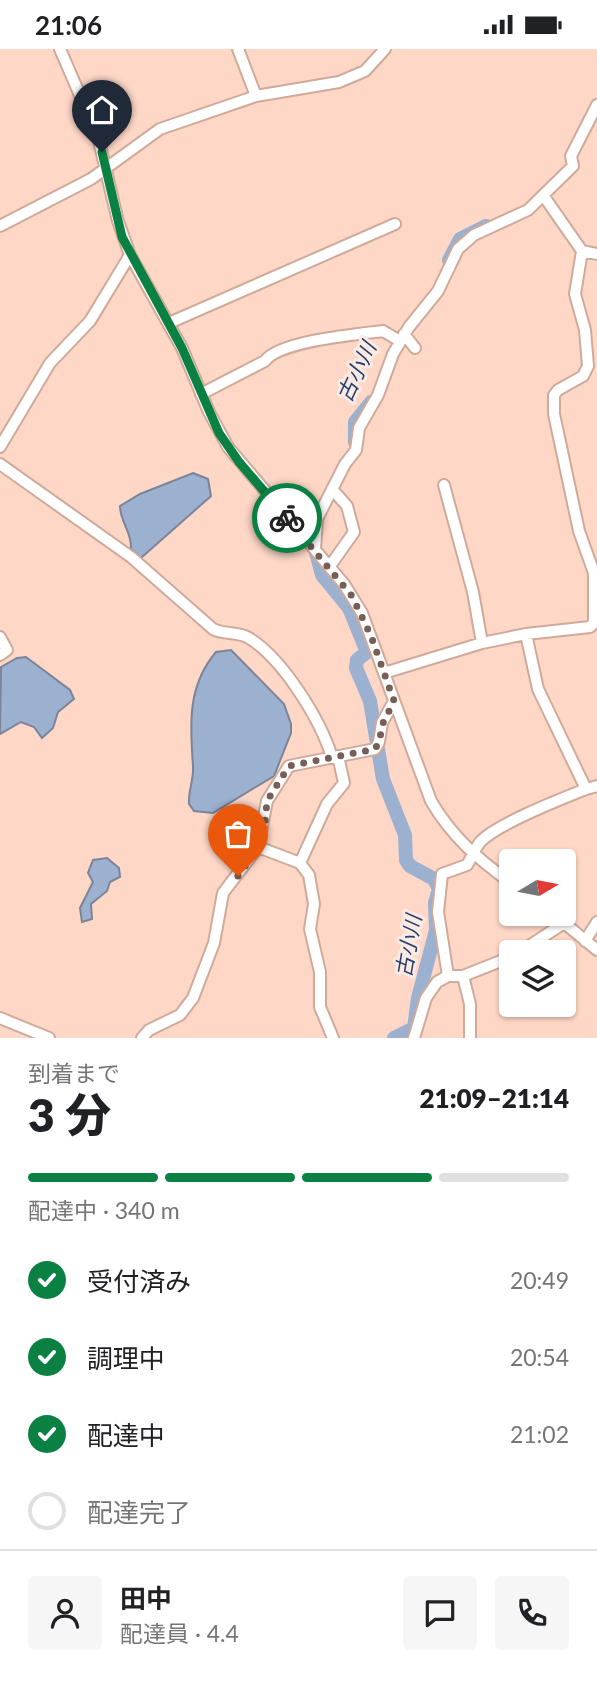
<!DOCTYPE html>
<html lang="ja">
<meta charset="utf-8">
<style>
:root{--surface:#fff;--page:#f6f6f6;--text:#202124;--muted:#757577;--line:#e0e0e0;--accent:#0b8043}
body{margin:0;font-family:Lato,"Noto Sans JP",sans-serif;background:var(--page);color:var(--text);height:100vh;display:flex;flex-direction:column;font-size:26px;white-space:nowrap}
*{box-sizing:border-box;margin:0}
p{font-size:23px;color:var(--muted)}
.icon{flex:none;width:38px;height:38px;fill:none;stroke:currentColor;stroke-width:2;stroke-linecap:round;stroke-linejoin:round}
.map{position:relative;height:989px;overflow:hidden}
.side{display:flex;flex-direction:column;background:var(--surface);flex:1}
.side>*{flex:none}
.needle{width:46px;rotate:80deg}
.tools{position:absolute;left:499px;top:800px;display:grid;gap:14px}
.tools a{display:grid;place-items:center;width:77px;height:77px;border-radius:7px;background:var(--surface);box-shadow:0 2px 5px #0004;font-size:35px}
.pin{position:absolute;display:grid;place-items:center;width:60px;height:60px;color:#fff;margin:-72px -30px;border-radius:50% 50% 50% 0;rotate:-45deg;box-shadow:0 0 7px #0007}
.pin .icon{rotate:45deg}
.courier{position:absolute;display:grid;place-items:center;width:70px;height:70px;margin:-35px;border:5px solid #0b8043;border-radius:50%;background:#fff;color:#222;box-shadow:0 2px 9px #0007}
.headline em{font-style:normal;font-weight:800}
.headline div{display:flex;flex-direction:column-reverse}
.headline{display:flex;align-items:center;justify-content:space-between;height:119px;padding:0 28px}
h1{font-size:46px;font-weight:800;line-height:52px}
.bar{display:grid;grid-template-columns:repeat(4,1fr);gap:10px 7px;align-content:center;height:84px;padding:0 28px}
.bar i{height:9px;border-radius:5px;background:var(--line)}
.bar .selected{background:var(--accent)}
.bar p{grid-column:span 4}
.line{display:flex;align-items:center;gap:18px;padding:0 28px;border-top:2px solid var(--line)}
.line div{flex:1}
.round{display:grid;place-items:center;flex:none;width:74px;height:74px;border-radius:7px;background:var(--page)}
ol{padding:0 28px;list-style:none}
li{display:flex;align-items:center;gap:21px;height:77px}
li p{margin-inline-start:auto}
li .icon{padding:7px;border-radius:50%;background:var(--accent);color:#fff;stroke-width:4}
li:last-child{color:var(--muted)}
li i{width:38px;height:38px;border:4px solid var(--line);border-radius:50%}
.status{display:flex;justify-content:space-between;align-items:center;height:49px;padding:0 35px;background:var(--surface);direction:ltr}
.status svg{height:19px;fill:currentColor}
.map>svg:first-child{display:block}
.water{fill:#9cb0cf;stroke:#7b8498;stroke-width:2}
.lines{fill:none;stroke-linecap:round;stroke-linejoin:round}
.river{stroke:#9cb0cf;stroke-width:14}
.minor-casing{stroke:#cfaa9a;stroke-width:14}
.minor{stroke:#fff;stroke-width:10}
.done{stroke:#765f56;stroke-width:7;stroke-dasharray:0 12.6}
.route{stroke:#0b8043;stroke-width:9}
.labels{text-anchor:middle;stroke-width:6;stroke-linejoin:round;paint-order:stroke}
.water-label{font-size:21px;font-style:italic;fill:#27406b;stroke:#faeae3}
</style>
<div class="status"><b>21:06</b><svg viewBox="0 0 49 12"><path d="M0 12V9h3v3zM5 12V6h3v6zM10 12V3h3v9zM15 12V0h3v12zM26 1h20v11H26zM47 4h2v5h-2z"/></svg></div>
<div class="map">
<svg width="597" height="989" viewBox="0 0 597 989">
<rect width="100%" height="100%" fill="#fed7c7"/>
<!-- water -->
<path class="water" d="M193,424l15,6 3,17 -70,62 -10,-9c1,-17 -11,-27 -11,-43l20,-12z
M231,601l53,54 7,20v9l-17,43 -61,37 -19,-2 -5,-7c-1,-13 5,-24 4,-38 -3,-41 -6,-80 23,-114z
M26,608l44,33 4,9 -16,13 -5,16 -11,10 -8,-11 -13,-5 -21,12 1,-67 16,-9z
M107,809l12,10 1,9 -10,5 -3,9 -16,13 1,15 -10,3 -2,-14 13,-26 -5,-9 5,-13z"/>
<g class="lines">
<!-- river -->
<path class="river" d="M449,211l11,-21 26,-13
M355,393v-20l16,-20
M318,459l-8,22 12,45 27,33 18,44 -10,8 -1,8 14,33 13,78 22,56 1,25 4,6 24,13 5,10 -4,14 1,27 -18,68 -4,30 -20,10"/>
<!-- minor casing -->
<g class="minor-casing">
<path id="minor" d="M60,0l38,88 20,84 12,34 52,93 27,64 19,35 116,137 18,29 69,188c21,36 47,58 80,82
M238,0l18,47
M543,146l39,56 15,3
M0,177l91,-47 69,-50 96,-33 83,-14 26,-11 20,-22
M169,274l226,-99
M404,285l11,14
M201,345l64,-33c14,-20 93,-27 118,-30l17,10
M0,398l50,-84 40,-42 40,-66
M0,415l131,93 82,72c11,6 24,2 36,9 34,21 71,81 83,119
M444,436l29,107 9,51
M315,501l2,-31 28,-55 11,-14 3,-22 19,-33 15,-41 16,-27 29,-36 20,-42 16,-14 54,-25 45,-44 -2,-10 26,-51
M330,517l24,-34 -7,-26 -15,-17
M526,585l12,55 48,100 11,-3
M0,588l7,13 -7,5
M384,624l98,-30 44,-9 64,-7 4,-4v-50l-15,-42 -25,-117v-19l4,-5 25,-14 5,-10 -3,-36 -10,-36 7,-43
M258,798l42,16 9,12 5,29 -4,25 10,43v35l13,31
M300,814l27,-59 17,-21 -6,-27
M552,864l45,37
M585,892l12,-19
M520,903l44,-29
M448,927l-10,-64 4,-38 25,-9c5,-8 8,-17 14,-24 18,-18 80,-42 105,-52
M463,927l7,28v34
M0,969l49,20
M142,989l7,-8 31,-15 13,-17 21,-55 9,-50 35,-46 9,-46 22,-35 86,-17 4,-7 3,-19 12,-22
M414,989l12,-40 11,-16 11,-6h15l48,-19"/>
</g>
<!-- minor -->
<use href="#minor" class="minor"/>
</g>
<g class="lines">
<!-- done -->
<path class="done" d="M238,827l20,-29 7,-24 2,-22 22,-35 86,-17 4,-7 4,-19 11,-22 -23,-65 -19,-40 -65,-78"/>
<!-- route -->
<path class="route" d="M102,103l20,85 60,111 37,85 20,29 48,56"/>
</g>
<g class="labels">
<!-- water labels -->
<g class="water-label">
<text transform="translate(357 323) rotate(-65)" y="7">古小川</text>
<text transform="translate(409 897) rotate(-80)" y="7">古小川</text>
</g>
</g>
</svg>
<div class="tools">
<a><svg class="needle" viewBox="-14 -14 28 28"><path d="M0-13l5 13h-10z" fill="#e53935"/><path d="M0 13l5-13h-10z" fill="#757577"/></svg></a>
<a><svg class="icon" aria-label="layers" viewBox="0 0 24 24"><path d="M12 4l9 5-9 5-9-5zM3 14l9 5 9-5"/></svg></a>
</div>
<div class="pin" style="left:238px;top:827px;background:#ea580c"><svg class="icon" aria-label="bag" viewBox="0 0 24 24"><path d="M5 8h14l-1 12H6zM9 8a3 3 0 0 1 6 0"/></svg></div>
<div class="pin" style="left:102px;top:103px;background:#1f2937"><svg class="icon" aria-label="home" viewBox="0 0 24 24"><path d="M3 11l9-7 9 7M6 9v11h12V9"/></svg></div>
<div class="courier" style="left:287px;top:469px"><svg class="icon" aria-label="bike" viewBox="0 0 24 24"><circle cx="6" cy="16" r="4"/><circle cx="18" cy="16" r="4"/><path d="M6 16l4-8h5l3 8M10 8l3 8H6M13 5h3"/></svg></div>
</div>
<section class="side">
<div class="headline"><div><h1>3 分</h1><p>到着まで</p></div><em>21:09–21:14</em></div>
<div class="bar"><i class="selected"></i><i class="selected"></i><i class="selected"></i><i></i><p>配達中 · 340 m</p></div>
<ol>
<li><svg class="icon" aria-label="check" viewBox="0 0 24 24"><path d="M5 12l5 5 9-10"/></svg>受付済み<p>20:49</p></li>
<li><svg class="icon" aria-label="check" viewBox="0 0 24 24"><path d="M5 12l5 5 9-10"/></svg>調理中<p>20:54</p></li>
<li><svg class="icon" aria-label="check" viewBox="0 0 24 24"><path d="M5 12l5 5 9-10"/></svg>配達中<p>21:02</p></li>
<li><i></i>配達完了</li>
</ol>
<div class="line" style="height:126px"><a class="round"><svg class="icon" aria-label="person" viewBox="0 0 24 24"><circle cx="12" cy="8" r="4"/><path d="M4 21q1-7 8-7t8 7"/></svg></a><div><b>田中</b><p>配達員 · 4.4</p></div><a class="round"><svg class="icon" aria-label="chat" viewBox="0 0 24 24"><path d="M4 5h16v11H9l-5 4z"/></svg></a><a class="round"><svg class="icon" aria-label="phone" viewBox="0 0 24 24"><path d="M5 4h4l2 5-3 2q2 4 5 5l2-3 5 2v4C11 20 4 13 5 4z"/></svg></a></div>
</section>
